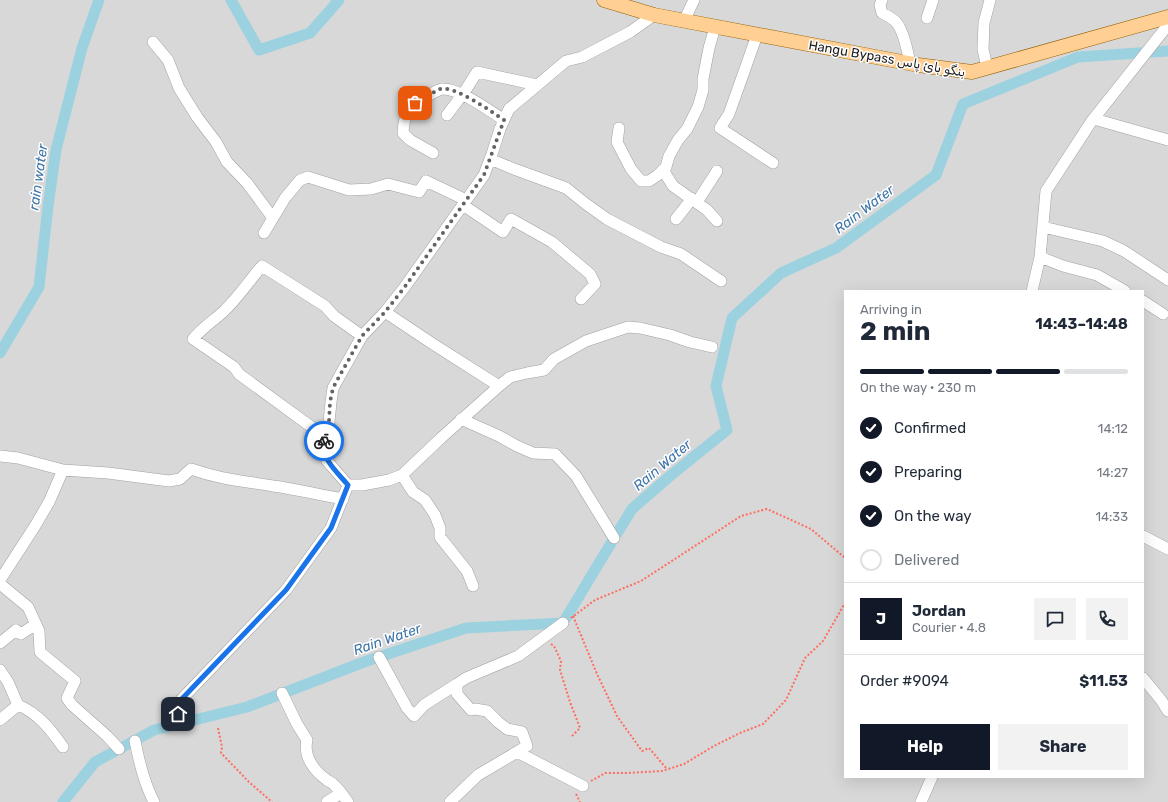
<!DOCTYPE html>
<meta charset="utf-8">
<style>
:root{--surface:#fff;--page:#f2f2f3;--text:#1f2937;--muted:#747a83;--line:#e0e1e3;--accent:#111827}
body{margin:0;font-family:Rubik,"Noto Naskh Arabic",sans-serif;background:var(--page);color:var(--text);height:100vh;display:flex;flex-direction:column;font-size:15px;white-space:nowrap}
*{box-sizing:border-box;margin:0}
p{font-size:13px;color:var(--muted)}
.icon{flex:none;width:22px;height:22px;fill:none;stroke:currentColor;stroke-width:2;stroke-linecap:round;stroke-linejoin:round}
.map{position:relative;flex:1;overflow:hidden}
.panel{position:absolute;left:844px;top:290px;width:300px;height:488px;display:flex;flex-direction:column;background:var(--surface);border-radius:0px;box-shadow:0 4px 16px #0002}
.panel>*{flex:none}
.pin{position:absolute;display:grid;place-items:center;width:34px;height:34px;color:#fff;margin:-17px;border-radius:8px;box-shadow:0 2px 6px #0006}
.courier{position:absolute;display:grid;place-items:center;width:40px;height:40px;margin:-20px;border:3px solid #1a73e8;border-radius:50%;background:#fff;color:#222;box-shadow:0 1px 5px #0007}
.summary em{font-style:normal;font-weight:700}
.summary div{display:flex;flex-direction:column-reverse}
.summary{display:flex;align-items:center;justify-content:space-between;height:68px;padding:0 16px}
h1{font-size:26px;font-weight:700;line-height:30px}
.bar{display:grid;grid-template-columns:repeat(4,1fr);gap:6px 4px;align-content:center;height:48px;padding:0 16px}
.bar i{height:5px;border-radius:3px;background:var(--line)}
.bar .active{background:var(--accent)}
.bar p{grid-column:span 4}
.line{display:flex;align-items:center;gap:10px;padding:0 16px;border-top:1px solid var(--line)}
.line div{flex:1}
.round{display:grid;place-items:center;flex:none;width:42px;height:42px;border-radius:0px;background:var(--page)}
ol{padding:0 16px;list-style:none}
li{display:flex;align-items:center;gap:12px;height:44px}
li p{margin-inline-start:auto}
li .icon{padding:4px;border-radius:50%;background:var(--accent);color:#fff;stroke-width:4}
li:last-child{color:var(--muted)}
li i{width:22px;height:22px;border:2px solid var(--line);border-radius:50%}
.button{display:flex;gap:8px;margin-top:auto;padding:8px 16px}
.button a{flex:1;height:46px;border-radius:0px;background:var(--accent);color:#fff;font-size:16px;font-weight:700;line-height:46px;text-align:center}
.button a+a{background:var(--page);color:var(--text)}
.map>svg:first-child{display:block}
.residential{fill:#d9d8d8;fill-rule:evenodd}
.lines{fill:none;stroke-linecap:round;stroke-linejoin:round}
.canal{stroke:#9cd1e0;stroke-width:11}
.minor-casing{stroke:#a2a2a2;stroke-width:12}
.major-casing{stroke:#936000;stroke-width:15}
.path{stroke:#ff6d60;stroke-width:2;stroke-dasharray:2 2;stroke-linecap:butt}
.minor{stroke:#fff;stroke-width:11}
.major{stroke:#ffcf94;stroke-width:14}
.done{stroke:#656360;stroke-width:4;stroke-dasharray:0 7.2}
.route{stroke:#1a73e8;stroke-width:5}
.labels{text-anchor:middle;stroke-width:3;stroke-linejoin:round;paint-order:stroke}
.street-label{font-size:13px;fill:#1b1b1b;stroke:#fff}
.water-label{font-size:14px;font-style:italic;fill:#3f76a9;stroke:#fff}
</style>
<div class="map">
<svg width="1168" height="802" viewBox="0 0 1168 802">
<rect width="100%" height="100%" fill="#eee9e0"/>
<!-- residential -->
<path class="residential" d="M0,0h1168v802h-1168zM845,291h298v486h-298z"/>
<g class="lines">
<!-- canal -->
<path class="canal" d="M231,0l28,50 51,-17 29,-33
M0,353l39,-66 9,-81 8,-56 26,-102 17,-48
M63,802l32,-40 59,-32 93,-23 117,-45 102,-34 97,-5 39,-65 30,-49 38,-33 57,-46 -11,-44 16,-68 49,-45 55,-25 100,-73 27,-71 115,-47 90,-6"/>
<!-- minor casing -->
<g class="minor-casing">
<path id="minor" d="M882,0l-2,5 2,8c4,2 10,5 13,8 8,7 13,32 15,43
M927,18l6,-18
M684,21l10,-21
M757,35l-28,79 -9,14 53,35
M153,42l15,18 11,28 18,29 19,25 11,20 20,21 26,35
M987,68l-4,-19 1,-26 6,-23
M447,115l18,-24 12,-19 60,13
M1094,119l74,21
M619,128l-2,14 14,27 10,12h8l9,-6 8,-8 3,-11 9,-16 9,-11 11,-22 5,-17v-11l6,-31 6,-21
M433,153l-23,-13 -7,-7c1,-17 4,-26 20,-34 5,-3 13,-9 19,-10 17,-1 48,22 62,31
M490,159l24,10 52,19 20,16 21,15 54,28 20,7 40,27
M663,170l10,16 34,24 10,11
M697,202l20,-31
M463,205l40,27 8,-13 41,23 38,32 5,10 -14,15
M676,219l11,-14 4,-7
M1043,227l60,14 21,10 44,29
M264,233l21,-35 15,-18 8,-3 41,13 22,-1 17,-5 31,8 7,-11 40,19
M1040,257l23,9 34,9 28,16
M1032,291l8,-34 6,-66 45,-69 77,-97
M1143,301l20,13
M385,312l48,32 66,42
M461,419l38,17 18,10 16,7 22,1 21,22 38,62
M326,434l-9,-3 -78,-57 -5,-7 -41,-28c9,-11 20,-18 30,-27 15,-14 26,-31 39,-46l63,40 9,10 28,20
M0,456l18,2 45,12 45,3 61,8 11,-2 11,-10c28,10 53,12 82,17 23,3 46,9 70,13
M402,475l11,17 12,8 10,15 5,13v9l27,34 6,15
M348,485h14l27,-5 13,-5 39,-37 58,-52 11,-9 17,-4 17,-3 10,-11 32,-18 42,-14 12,1 30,7 20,7 22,5
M1143,536l25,13
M0,580l35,-54 14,-24 14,-32
M0,584l28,23 11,24 1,21 35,29 -8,17 5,7 35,31 12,13
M0,643l16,-13 5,4 15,-10
M379,657l28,51 7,8 10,-11 33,-21
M0,670l8,12 10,23
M1143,678l18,22 7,11
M282,693l15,31 10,16c-4,16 7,31 20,40 2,2 5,2 7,5 6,5 9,11 14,17
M0,720l18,-15c20,8 33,25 45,42
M179,724l-2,-20 109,-114 45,-62 17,-43 -21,-24 -4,-15 6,-24 2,-20 2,-14 29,-52 23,-24 19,-24 80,-113 8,-21 8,-25 9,-20 57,-48 16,-4 48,-25 24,-17
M135,741c4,21 9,42 19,61
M517,752l66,34
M327,802l14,-9
M450,802l28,-27 49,-29 -5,-14 -15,-3 -9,-7 -11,-11 -12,-2 -4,1 -14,-16v-10l9,-6 52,-22 45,-33
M921,802l11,-25"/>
</g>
<!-- major casing -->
<g class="major-casing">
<path id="major" d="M604,0l50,15 264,50 54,7 196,-55"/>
</g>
<!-- path -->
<path class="path" d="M573,616l24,58 20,42 25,35 7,-3 18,21
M571,618l24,-18 46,-19 100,-65 26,-7 44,20 34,29
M551,644l3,2 7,15 -1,9 10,32 10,26 -9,9
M218,728l4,19 -1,6 28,29 23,20
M591,781l14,-8h22l35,-2 22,-7 30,-18 26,-13 23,-9 23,-24 19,-42 18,-17 22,-38
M576,794l4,8"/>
<!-- minor -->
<use href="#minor" class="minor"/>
<!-- major -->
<use href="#major" class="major"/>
</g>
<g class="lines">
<!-- done -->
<path class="done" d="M324,441l5,-19 1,-20 3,-14 7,-13 22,-39 23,-24 19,-24 80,-113 20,-55c-12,-8 -50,-35 -64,-31 -5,2 -19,11 -25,14"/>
<!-- route -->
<path class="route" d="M178,714l-1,-10 109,-114 45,-62 17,-43c-10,-12 -28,-27 -24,-44"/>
</g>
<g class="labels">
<!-- street labels -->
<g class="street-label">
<text transform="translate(887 58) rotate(10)" y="5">Hangu Bypass ہنگو بائ پاس</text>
</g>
<!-- water labels -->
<g class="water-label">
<text transform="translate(38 177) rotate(-82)" y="5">rain water</text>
<text transform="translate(864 209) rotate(-37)" y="5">Rain Water</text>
<text transform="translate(662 465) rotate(-40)" y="5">Rain Water</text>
<text transform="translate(387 639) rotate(-19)" y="5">Rain Water</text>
</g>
</g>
</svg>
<div class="pin" style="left:415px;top:103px;background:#ea580c"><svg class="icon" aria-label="bag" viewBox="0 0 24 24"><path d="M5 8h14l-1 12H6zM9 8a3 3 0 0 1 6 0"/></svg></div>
<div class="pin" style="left:178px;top:714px;background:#1f2937"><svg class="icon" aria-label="home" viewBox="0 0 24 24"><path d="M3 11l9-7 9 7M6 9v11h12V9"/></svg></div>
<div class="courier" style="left:324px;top:441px"><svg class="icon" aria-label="bike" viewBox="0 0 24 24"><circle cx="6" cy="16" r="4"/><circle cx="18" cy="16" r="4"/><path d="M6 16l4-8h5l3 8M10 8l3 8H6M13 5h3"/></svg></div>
<section class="panel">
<div class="summary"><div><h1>2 min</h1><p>Arriving in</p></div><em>14:43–14:48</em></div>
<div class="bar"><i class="active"></i><i class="active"></i><i class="active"></i><i></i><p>On the way · 230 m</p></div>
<ol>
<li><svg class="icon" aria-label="check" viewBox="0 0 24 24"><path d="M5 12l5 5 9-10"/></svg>Confirmed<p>14:12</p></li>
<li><svg class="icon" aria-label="check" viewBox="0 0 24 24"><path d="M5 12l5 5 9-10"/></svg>Preparing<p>14:27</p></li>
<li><svg class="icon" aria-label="check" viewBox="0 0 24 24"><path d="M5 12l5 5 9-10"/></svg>On the way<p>14:33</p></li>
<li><i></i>Delivered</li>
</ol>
<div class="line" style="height:72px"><b class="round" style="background:var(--accent);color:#fff">J</b><div><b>Jordan</b><p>Courier · 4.8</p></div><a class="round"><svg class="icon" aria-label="chat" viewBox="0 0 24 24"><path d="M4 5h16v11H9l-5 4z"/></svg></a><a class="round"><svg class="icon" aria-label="phone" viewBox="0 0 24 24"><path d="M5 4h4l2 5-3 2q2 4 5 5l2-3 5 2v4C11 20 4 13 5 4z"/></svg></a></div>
<div class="line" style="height:52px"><div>Order #9094</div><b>$11.53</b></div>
<div class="button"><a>Help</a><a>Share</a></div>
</section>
</div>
